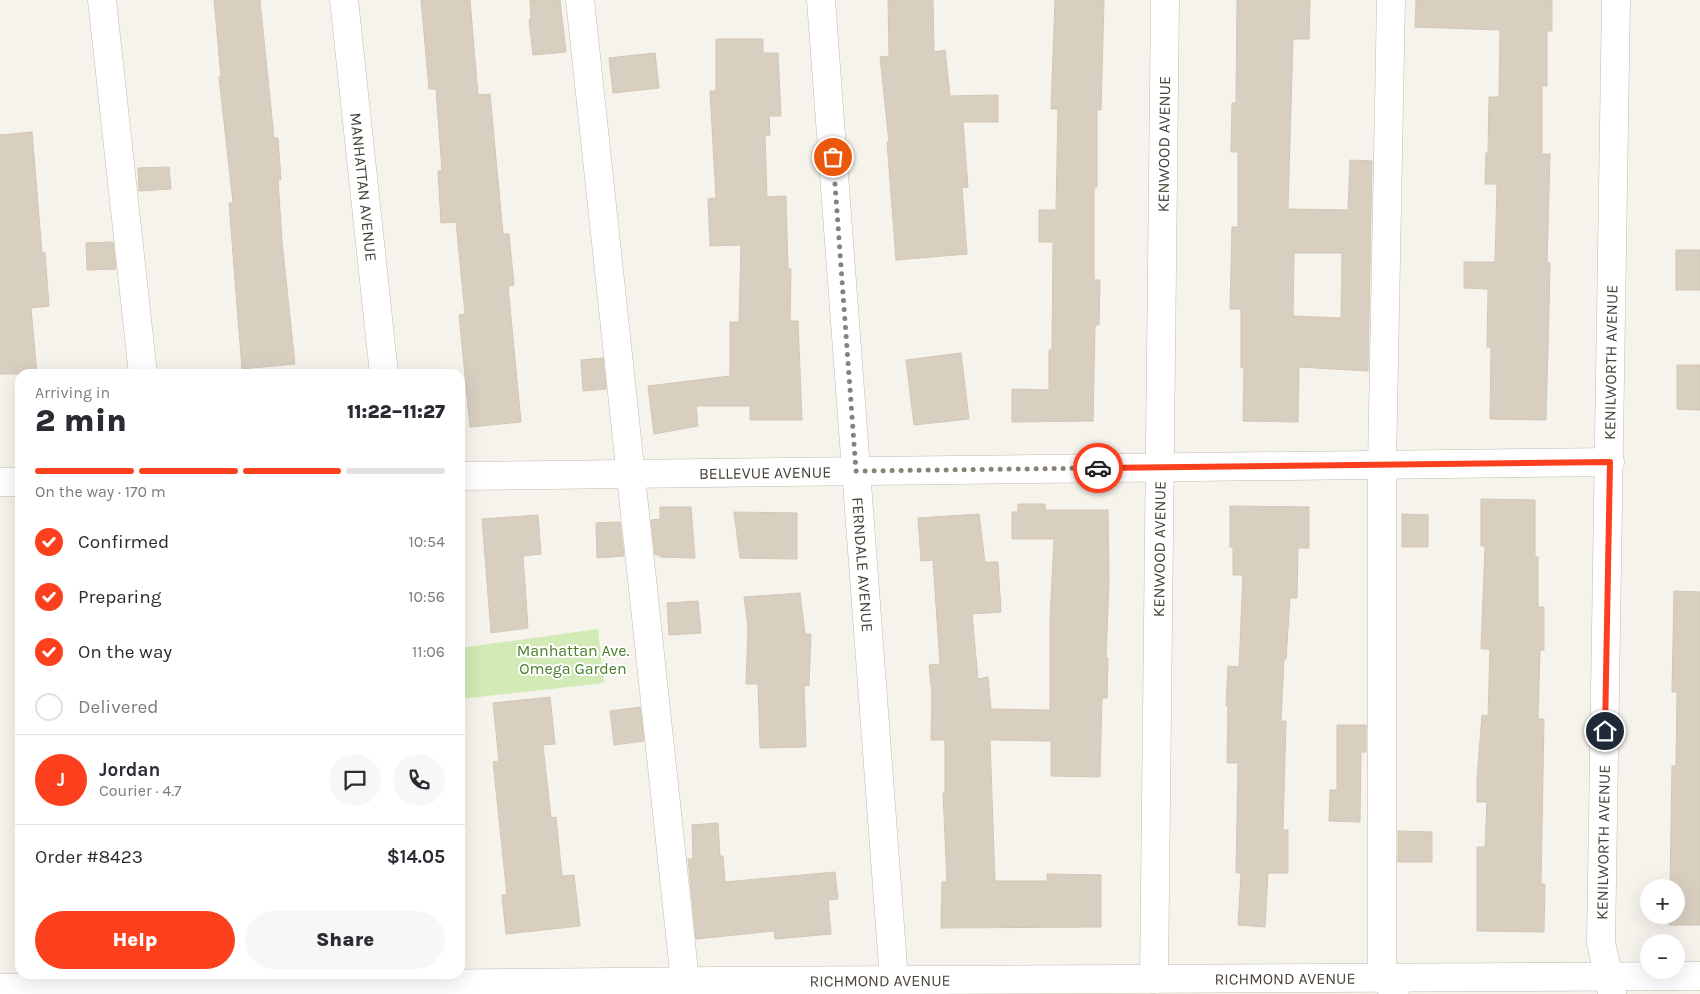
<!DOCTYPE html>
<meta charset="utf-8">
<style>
:root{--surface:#fff;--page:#f7f7f7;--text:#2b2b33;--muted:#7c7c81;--line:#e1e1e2;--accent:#fc3f1d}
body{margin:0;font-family:Karla,sans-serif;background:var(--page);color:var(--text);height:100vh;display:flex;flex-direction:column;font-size:19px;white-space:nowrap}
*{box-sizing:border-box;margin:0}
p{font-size:16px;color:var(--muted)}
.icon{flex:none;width:28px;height:28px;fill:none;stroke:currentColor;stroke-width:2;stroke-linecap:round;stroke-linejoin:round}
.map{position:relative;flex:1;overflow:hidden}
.details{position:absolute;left:15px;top:369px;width:450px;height:610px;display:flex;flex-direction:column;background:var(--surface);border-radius:15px;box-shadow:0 5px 20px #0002}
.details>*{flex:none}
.fabs{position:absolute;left:1640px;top:879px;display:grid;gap:10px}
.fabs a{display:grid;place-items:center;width:45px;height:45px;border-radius:50%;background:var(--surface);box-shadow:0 5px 20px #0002;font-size:25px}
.pin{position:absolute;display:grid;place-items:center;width:42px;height:42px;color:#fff;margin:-21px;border:2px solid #fff;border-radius:50%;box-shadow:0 1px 5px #0007}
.courier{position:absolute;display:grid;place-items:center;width:50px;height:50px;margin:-25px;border:4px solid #fc3f1d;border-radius:50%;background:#fff;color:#222;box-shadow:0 1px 6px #0007}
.head em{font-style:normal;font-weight:800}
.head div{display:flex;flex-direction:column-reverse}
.head{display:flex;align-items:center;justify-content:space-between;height:85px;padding:0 20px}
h1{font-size:32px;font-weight:800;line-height:38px}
.bar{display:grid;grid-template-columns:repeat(4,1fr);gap:8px 5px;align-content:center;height:60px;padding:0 20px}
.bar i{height:6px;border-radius:4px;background:var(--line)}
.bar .on{background:var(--accent)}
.bar p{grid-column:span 4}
.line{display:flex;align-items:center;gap:12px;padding:0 20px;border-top:1px solid var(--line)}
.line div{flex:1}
.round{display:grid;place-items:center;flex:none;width:52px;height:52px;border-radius:26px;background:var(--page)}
ol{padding:0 20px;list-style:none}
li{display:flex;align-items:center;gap:15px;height:55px}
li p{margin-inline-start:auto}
li .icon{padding:5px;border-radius:50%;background:var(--accent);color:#fff;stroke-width:4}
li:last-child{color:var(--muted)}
li i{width:28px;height:28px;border:2px solid var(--line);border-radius:50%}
.button{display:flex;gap:10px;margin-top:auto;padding:10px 20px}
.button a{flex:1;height:58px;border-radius:30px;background:var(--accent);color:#fff;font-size:20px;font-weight:800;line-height:58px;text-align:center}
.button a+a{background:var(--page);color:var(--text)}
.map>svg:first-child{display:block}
.green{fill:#d2eab5}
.building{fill:#d8cfc1;stroke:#d3c7b4;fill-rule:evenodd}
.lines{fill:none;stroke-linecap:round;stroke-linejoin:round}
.minor-casing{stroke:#c2bbae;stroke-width:29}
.minor{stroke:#fff;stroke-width:28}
.done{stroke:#878178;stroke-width:5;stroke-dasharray:0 9}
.route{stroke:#fc3f1d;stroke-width:6}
.labels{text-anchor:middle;stroke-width:4;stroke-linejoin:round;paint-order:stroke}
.street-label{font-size:16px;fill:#4b4439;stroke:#fff}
.park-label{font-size:16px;fill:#4a7f2a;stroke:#fff}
</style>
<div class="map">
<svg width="1700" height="994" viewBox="0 0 1700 994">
<rect width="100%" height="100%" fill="#f6f3ec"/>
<!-- green -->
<path class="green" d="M598,629l6,54 -144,16v-51z"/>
<!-- building -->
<path class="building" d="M214,0h46l14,138h4l3,42h-3l4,61 13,123 -53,5 -13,-166h4l-14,-126h2z
M421,0h49l8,95 12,-1 13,140h6l5,51 -6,1 13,136 -51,5 -11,-112 6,-1 -9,-92 -15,1 -3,-52h4l-6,-82h-7z
M530,0h30l6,52 -33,3 -4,-35 2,-1z
M888,0h45l1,52 11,-2 5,46 48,-1v27h-35l5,65 -6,1 5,66 -71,6 -9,-118h2l-9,-85 9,-1z
M1055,0h49l-3,110h-4v77h-3v93h6l-1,45h-4l-2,96 -81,1v-33l37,1v-40h3l1,-108h-14v-32h17l2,-101h-7z
M1237,0h73l-1,39h-16l-5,170 60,1 2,-50 22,1 -4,210 -69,-4 -1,55 -55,-1 1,-53h-3v-59h-11l2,-82h6v-75h-7l1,-49h4zM1294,253h48l-1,65 -48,-2z
M1416,0h136v31h-5v55h-5v68h8l-3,109h3l-1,46 -3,111 -56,-1 1,-72h-4l1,-58 -24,-1v-26h31l2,-78h-12l1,-31h2l1,-56h10l1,-67 -85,-3z
M716,39h47v14h15l3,63h-12l1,19h-5l2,62 19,-1 2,73h3l-1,52h8l4,99h-52v-14h-54l2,20 -44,8 -6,-48 82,-10v-54h9l2,-77 -31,1 -2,-47 8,-1 -6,-107h6z
M655,53l4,35 -46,5 -4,-35z
M32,132l10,121h3l4,53 -18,2 6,66h-37v-239z
M169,167l2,22 -32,2 -1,-23z
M113,242l3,27 -29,1 -1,-27z
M1676,250h24v40h-24z
M961,353l8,66 -55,6 -8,-65z
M603,358l3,31 -23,2 -2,-31z
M1677,365h23v45l-23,-1z
M1481,499l54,1v57h3v50h6v43h-4l-2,69h6l-3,165h4l-1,48 -67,-1v-84h8l2,-45h-10v-24l5,-63 6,1 2,-67h-9l4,-103h-4z
M1018,504h27v6h63l1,71 -3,77h2l-1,40h-5l-2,79 -49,-1v-35l-61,-1 5,141h52v-7l54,1v52l-160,1 1,-46 5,-1 -4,-88h2v-53h-14l1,-46 -3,-29 11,-1 -7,-104 -12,1 -3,-43 61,-4 6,48h13l3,50 -29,2 6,65 10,-2 3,32 59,1v-91l4,-80h-42v-27h6z
M1230,506l79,1v41h-11l-1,50h-7l-4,61h-2l-3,62h5l-3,109h5v43h-20l-3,54 -27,-2 3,-52h-5l2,-110h-11l1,-57h-2l2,-40 11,1 4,-92h-10v-28h-3z
M660,507h31l4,51 -35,-1v-2h-5l-4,-35 9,-1z
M734,512l63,1v46l-57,-1z
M1402,514l26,1v32h-26z
M538,515l3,39 -18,2 5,72 -37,5 -9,-114z
M620,522l4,34 -27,2 -1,-35z
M1674,591l26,1v333h-31l1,-10h6v-27h-6l2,-122h4l1,-74h-5z
M800,593l5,41h6l-2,52 -5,-1 2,62 -46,1 -2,-64h-12l2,-57 -4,-30z
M698,601l3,32 -32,2 -2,-32z
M550,697l5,47 -12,1 8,73 5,-1 6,59 12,-1 6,51 -74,8 -4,-39h5l-14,-133 6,-1 -6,-58z
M640,707l4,34 -30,4 -4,-34z
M1337,725h29v27h-5l-1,70 -31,-1 1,-31h7z
M718,823l2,33h3l2,26 110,-10 3,27 -10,1 3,34 -56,5 -1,-8 -78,8 -8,-80h5l-1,-34z
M1398,831l34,1v30h-34z"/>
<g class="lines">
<!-- minor casing -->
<g class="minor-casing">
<g id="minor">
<path d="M102,0l41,374"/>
<path id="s1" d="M344,0l40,374"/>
<path d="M580,0l105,981"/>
<path id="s2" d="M821,0l73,980"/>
<path d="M1391,0l-9,465v512l13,14"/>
<path id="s3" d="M460,476l1150,-14"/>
<path d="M0,482h20"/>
<path id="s4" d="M1154,979l11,-979"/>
<path id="s5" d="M0,988l719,-7 981,-5"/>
<path id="s6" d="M1612,992l-11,-49 15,-943"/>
</g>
</g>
<!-- minor -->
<use href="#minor" class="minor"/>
</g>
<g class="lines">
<!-- done -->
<path class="done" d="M833,157l23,314 242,-3"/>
<!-- route -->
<path class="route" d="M1098,468l512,-6 -5,269"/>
</g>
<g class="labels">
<!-- street labels -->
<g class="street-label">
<text dy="6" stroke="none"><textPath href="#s4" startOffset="835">KENWOOD AVENUE</textPath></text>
<text dy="6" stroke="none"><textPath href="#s1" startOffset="188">MANHATTAN AVENUE</textPath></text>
<text dy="6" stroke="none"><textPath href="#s6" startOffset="631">KENILWORTH AVENUE</textPath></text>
<text dy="6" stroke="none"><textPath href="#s3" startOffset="305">BELLEVUE AVENUE</textPath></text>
<text dy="6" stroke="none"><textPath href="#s4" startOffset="430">KENWOOD AVENUE</textPath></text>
<text dy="6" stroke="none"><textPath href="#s2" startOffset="566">FERNDALE AVENUE</textPath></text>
<text dy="6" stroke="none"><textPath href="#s6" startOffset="151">KENILWORTH AVENUE</textPath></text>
<text dy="6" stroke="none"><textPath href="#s5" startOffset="1285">RICHMOND AVENUE</textPath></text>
<text dy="6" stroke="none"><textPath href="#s5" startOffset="880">RICHMOND AVENUE</textPath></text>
</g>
<!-- park labels -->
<g class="park-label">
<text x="573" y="656">Manhattan Ave.<tspan x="573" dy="18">Omega Garden</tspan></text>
</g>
</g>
</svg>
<div class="fabs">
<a>+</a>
<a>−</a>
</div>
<div class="pin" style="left:833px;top:157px;background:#ea580c"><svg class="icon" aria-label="bag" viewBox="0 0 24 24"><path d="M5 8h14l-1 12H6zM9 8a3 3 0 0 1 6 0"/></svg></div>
<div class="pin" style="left:1605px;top:731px;background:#1f2937"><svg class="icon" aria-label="home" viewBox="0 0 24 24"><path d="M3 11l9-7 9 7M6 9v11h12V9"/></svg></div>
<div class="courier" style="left:1098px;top:468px"><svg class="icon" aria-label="car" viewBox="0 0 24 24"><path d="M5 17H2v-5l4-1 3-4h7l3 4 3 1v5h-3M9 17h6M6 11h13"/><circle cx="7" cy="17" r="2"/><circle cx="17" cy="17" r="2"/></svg></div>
<section class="details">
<div class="head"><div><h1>2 min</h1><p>Arriving in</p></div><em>11:22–11:27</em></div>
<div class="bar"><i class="on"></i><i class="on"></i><i class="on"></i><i></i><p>On the way · 170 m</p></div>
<ol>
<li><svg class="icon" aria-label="check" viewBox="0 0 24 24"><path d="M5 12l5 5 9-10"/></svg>Confirmed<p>10:54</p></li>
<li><svg class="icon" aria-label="check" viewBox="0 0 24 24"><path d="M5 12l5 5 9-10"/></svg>Preparing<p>10:56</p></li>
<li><svg class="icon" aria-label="check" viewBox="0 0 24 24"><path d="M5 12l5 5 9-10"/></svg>On the way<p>11:06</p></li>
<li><i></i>Delivered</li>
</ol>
<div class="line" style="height:90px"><b class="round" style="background:var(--accent);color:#fff">J</b><div><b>Jordan</b><p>Courier · 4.7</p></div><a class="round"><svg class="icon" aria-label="chat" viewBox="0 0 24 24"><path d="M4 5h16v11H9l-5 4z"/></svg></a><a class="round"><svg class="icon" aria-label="phone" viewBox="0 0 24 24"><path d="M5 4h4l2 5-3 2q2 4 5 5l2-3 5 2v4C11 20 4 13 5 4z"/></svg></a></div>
<div class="line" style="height:65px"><div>Order #8423</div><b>$14.05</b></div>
<div class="button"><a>Help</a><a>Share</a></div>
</section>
</div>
